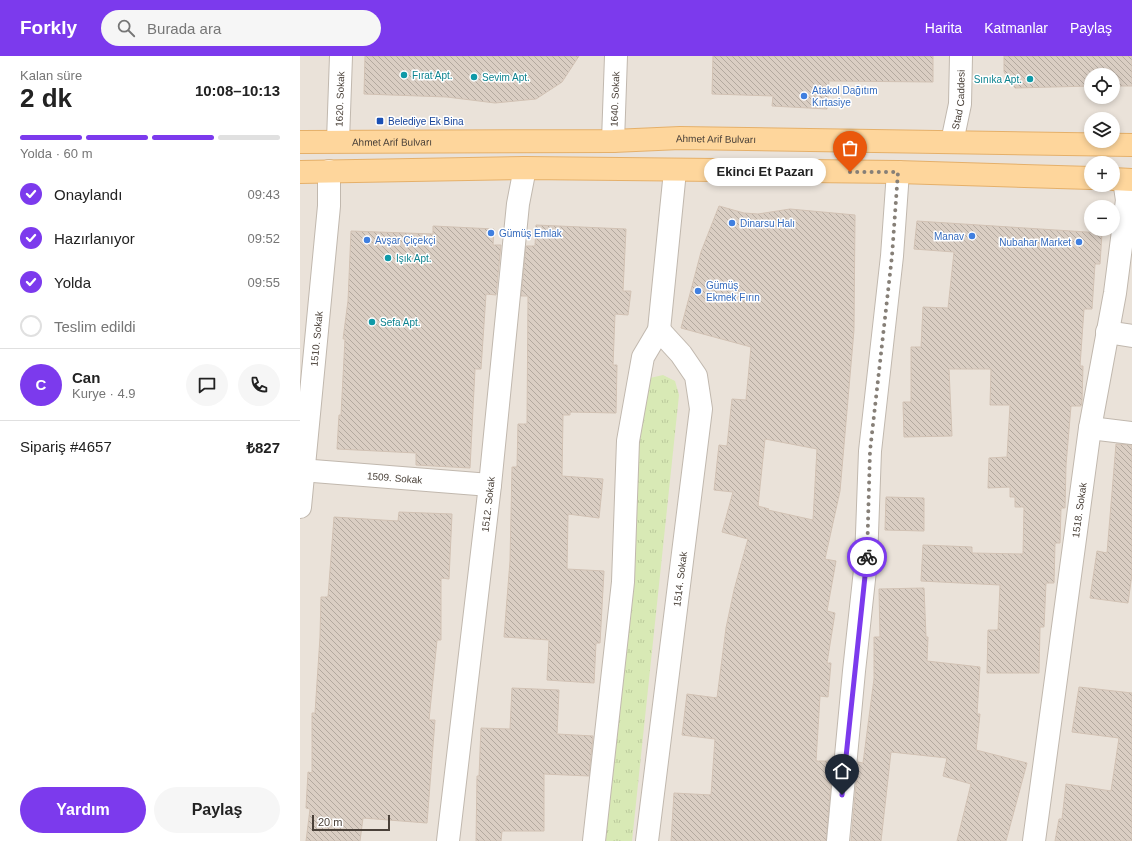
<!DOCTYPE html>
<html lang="tr">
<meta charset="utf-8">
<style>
:root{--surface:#fff;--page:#f6f6f6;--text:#222;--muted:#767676;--line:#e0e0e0;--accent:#7c3aed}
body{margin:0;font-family:Arial,sans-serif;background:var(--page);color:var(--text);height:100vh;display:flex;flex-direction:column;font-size:15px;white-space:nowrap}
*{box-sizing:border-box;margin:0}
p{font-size:13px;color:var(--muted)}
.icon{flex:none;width:22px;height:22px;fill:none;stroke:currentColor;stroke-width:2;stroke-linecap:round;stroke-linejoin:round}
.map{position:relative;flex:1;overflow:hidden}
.side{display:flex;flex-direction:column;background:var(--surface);width:300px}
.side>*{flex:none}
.tools{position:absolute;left:784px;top:12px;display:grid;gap:8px}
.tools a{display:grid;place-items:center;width:36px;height:36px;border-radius:50%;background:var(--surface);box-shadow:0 2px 6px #0003;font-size:20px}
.scale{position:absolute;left:12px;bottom:10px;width:78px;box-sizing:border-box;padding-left:4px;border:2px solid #4a4139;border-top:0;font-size:11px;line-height:14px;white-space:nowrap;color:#4a4139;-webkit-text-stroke:3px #fff;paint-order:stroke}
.pin{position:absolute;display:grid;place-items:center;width:34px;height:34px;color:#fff;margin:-41px -17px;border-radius:50% 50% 50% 0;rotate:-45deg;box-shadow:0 0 4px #0007}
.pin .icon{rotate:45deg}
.courier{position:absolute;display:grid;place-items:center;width:40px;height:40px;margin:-20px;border:3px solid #7c3aed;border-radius:50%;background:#fff;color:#222;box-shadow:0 1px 5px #0007}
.bubble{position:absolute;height:28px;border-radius:14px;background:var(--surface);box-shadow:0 2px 6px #0003;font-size:13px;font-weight:700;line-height:28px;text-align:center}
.overview em{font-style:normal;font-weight:700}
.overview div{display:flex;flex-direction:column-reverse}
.overview{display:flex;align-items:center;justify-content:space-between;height:68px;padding:0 20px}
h1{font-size:26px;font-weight:700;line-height:30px}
.bar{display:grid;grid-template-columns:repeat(4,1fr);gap:6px 4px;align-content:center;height:48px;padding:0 20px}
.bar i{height:5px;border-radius:3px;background:var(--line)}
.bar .selected{background:var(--accent)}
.bar p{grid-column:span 4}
.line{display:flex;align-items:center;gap:10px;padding:0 20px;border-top:1px solid var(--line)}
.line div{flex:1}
.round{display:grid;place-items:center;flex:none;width:42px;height:42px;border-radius:21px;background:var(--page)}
ol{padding:0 20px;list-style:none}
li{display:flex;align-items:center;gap:12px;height:44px}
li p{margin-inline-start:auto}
li .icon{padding:4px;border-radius:50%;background:var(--accent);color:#fff;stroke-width:4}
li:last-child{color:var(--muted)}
li i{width:22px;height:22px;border:2px solid var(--line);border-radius:50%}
.action{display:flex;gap:8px;margin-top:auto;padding:8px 20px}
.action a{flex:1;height:46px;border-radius:24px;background:var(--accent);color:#fff;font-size:16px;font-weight:700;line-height:46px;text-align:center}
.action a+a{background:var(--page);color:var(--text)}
header{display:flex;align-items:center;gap:24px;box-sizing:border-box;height:56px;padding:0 20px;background:var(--accent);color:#fff}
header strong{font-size:19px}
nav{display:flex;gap:22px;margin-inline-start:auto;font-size:14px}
.search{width:280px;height:36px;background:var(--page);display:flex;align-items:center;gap:10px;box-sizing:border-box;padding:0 14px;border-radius:22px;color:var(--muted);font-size:15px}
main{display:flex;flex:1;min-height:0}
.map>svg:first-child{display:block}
.residential{fill:#eae2d9;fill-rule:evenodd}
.grass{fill:url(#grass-tufts)}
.building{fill:url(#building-back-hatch);stroke:#d2c2b4;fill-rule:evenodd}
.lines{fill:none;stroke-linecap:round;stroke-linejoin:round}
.minor-casing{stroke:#c1b8ae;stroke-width:24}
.major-casing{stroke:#e5b06a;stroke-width:24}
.minor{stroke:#fff;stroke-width:22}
.major{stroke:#fed69c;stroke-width:22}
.done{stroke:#867f77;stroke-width:4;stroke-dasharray:0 7.2}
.route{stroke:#7c3aed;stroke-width:5}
.culture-dot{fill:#0f9aa8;stroke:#fff;stroke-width:1.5}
.shop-dot{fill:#3f7fe0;stroke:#fff;stroke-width:1.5}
.transit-dot{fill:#1a4fb4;stroke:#fff;stroke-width:1.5}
.labels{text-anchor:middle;stroke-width:3;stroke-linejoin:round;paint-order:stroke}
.culture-label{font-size:10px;fill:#0d838f;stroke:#fff;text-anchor:start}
.shop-label{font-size:10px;fill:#366cbe;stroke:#fff;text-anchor:start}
.street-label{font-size:10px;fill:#4a4139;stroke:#fff}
.transit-label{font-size:10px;fill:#164399;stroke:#fff;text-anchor:start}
</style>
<header>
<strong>Forkly</strong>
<div class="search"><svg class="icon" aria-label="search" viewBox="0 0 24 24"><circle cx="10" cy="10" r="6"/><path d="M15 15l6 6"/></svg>Burada ara</div>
<nav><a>Harita</a><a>Katmanlar</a><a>Paylaş</a></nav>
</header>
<main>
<section class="side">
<div class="overview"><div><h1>2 dk</h1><p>Kalan süre</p></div><em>10:08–10:13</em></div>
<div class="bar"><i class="selected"></i><i class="selected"></i><i class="selected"></i><i></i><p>Yolda · 60 m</p></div>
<ol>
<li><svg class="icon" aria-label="check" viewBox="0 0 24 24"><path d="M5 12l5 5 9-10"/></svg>Onaylandı<p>09:43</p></li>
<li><svg class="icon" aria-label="check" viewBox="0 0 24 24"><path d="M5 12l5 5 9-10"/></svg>Hazırlanıyor<p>09:52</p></li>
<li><svg class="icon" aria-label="check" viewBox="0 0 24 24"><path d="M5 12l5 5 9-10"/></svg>Yolda<p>09:55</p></li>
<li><i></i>Teslim edildi</li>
</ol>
<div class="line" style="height:72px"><b class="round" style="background:var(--accent);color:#fff">C</b><div><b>Can</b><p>Kurye · 4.9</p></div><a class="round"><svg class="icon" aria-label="chat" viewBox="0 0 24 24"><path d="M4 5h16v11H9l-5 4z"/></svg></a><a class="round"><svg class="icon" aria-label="phone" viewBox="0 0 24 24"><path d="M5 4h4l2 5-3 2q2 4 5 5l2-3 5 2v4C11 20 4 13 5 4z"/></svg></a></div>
<div class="line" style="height:52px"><div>Sipariş #4657</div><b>₺827</b></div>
<div class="action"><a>Yardım</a><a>Paylaş</a></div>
</section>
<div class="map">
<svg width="832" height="785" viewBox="0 0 832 785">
<defs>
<pattern id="grass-tufts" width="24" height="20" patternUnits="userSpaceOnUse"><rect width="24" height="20" fill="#d8e9b5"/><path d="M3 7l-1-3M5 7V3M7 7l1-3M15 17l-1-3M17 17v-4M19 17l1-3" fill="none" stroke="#bbc99c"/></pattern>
<pattern id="building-back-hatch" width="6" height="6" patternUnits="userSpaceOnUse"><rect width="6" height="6" fill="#dacec3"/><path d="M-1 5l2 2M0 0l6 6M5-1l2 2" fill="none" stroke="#b3a99f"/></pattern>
</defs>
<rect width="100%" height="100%" fill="#f6f1eb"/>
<!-- residential -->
<path class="residential" d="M0,0h832v785h-832zM791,19h22v22h-22zM791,63h22v22h-22zM791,107h22v22h-22zM791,151h22v22h-22z"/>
<!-- grass -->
<path class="grass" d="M363,319l12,6 4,14 -47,446h-26l-3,-3 41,-447 6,-13z"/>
<!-- building -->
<path class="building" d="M65,0h214l-17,26 -26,17 -41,4 -48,-6 -83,-3z
M413,0h220v26l-104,-1 -2,28 -55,-3 1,-10 -61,-2z
M704,0h128v30h-19v-11h-22v11l-76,2 -11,-16z
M419,150l25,7 14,1 32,-5 65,6 -1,115 -14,161 -15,68 11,2 -9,50 8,2 -8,50h4l-3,34 -8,-1 -4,65h17l-7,80h-155l3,-48 37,2 4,-56 -33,-4 5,-41 30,4 9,-70 8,-38 14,-51 -26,-7 11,-40 -19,-2 5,-45 8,1 5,-47 14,1 5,-53 -70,-19 20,-76zM465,383l52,10 -4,71 -45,-10 1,-1 -11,-3z
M617,165l185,12 -2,31h-5l-3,45h-8l-4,57h3l-1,35 -1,5h-10l-5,59 -1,43h-4l-1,35h-5l-1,40h-8l-2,44h-4l-1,46h-52l1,-43h10l2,-45 -79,-4 2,-36 49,2v6l51,1 1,-47h-9v-10h-5v-10l-22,1 1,-30 18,-1 3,-52h-20l1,-36h-42l3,67 -48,1 -1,-35h8v-55h10l2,-40 25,1 6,-56 -40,-3z
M236,169l90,4 -3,62h8l-3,24 -13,-1 -2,51h4l-1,48 -46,-1v3h-7l-1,61 41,3 -4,39 -31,-4 -1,55 37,2 -4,72h-4l-2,40 -47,-3 2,-40 -45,-3 6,-76 2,-94h5l1,-43h9l1,-128h-7l5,-50h9z
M133,170l61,3 -1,16h8l-5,50 -10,-1 -5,75h-6l-5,99 -54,-3v-12l-79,-4 2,-34h2l4,-76h-2l5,-38 3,-70 82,3z
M816,388l16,1v129l-4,29 -38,-5 7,-47 10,2z
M586,441l38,1v33l-39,-1z
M99,456l53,2 -3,65 -8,-1v62h-4l-8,80h6l-8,103 -64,-5 -3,23h-54l4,-32 -4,-1 2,-36 4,1v-60h3l5,-76 1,-40h7l6,-80 64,4z
M624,532l2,49h2l-1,24 53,6 -3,47h3l-4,36 51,13 -21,78h-49l14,-57 -28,-8 4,-18 -56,-6 -10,89h-30l7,-79 5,1 11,-84v-42h6l-1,-48z
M779,631l53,6v148h-77l4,-22h3l4,-35 45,7 8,-53 -47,-6z
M212,632l47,2 -2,44 36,2 -4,40 -45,-2v57h-42l-1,10h-25l1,-65h2l2,-48 29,1z"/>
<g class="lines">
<!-- minor casing -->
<g class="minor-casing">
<g id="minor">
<path id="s1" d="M38,85l3,-85"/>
<path id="s2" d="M313,85l3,-85"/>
<path id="s3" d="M652,86l8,-38 1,-48"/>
<path d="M807,276l25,4"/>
<path d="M790,372l42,5"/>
<path id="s4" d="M0,414l190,15"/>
<path id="s5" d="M0,451l29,-301v-35"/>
<path id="s6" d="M148,785l42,-356 28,-281 7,-36"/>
<path d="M294,785l29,-259 5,-141 15,-84 16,-27 16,-159"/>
<path id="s7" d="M347,785l54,-432 -5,-33 -15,-22 -22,-24"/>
<path d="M538,785l16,-170 12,-110 4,-110 22,-195 6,-84"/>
<path id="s8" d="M734,785l56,-413 25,-135 12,-93 -3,-20"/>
</g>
</g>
<!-- major casing -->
<g class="major-casing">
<g id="major">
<path id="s9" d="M0,86l313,-1 67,-3 452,7"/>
<path d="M0,116l225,-4 373,4 193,6"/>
<path d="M813,123l19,1"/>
</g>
</g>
<!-- minor -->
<use href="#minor" class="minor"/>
<!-- major -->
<use href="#major" class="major"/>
</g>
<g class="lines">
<!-- done -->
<path class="done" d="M550,116h48l-6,84 -22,195 -3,106"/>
<!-- route -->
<path class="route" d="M542,739l25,-238"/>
</g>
<!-- markers -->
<g class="culture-dot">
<circle cx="104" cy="19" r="4"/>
<circle cx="174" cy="21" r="4"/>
<circle cx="730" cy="23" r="4"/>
<circle cx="88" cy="202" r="4"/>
<circle cx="72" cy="266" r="4"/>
</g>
<g class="shop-dot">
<circle cx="504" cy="40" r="4"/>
<circle cx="432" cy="167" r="4"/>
<circle cx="191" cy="177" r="4"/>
<circle cx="672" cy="180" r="4"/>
<circle cx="67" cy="184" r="4"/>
<circle cx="779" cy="186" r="4"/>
<circle cx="398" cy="235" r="4"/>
</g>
<rect class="transit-dot" x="76" y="61" width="8" height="8" rx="2"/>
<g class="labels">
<!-- culture labels -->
<g class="culture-label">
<text x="112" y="23">Fırat Apt.</text>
<text x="182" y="25">Sevim Apt.</text>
<text x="722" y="27" text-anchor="end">Sınıka Apt.</text>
<text x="96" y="206">Işık Apt.</text>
<text x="80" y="270">Sefa Apt.</text>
</g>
<!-- shop labels -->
<g class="shop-label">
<text x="512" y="38">Atakol Dağıtım<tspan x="512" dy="12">Kırtasiye</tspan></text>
<text x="440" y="171">Dinarsu Halı</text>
<text x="199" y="181">Gümüş Emlak</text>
<text x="664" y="184" text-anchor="end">Manav</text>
<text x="75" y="188">Avşar Çiçekçi</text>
<text x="771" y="190" text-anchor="end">Nubahar Market</text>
<text x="406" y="233">Gümüş<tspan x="406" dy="12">Ekmek Fırın</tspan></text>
</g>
<!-- street labels -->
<g class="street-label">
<text dy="4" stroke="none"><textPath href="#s1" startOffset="42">1620. Sokak</textPath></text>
<text dy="4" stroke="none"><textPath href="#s2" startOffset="42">1640. Sokak</textPath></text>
<text dy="4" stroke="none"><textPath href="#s3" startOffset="43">Stad Caddesi</textPath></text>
<text dy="4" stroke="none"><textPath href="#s9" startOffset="416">Ahmet Arif Bulvarı</textPath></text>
<text dy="4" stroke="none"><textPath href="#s9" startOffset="92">Ahmet Arif Bulvarı</textPath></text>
<text dy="4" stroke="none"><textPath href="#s5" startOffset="169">1510. Sokak</textPath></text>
<text dy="4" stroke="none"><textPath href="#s4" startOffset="95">1509. Sokak</textPath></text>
<text dy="4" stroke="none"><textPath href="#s6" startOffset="339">1512. Sokak</textPath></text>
<text dy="4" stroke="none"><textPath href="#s8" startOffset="334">1518. Sokak</textPath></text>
<text dy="4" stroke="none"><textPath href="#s7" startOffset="264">1514. Sokak</textPath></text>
</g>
<!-- transit labels -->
<g class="transit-label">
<text x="88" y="69">Belediye Ek Bina</text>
</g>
</g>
</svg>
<div class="tools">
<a><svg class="icon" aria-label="locate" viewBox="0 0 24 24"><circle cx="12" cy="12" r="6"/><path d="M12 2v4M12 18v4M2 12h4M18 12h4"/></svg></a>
<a><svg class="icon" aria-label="layers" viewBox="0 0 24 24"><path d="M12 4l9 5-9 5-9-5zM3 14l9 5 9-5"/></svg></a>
<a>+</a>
<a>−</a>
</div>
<div class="scale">20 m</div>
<div class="pin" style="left:550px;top:116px;background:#ea580c"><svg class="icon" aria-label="bag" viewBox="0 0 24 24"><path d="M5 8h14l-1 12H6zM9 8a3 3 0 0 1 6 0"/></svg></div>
<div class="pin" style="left:542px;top:739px;background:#1f2937"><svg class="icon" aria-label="home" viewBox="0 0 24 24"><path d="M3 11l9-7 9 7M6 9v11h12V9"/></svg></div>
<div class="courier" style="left:567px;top:501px"><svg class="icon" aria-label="bike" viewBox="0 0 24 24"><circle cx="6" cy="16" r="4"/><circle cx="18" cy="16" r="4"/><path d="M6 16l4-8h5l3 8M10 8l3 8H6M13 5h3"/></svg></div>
<div class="bubble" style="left:404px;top:102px;width:122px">Ekinci Et Pazarı</div>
</div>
</main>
